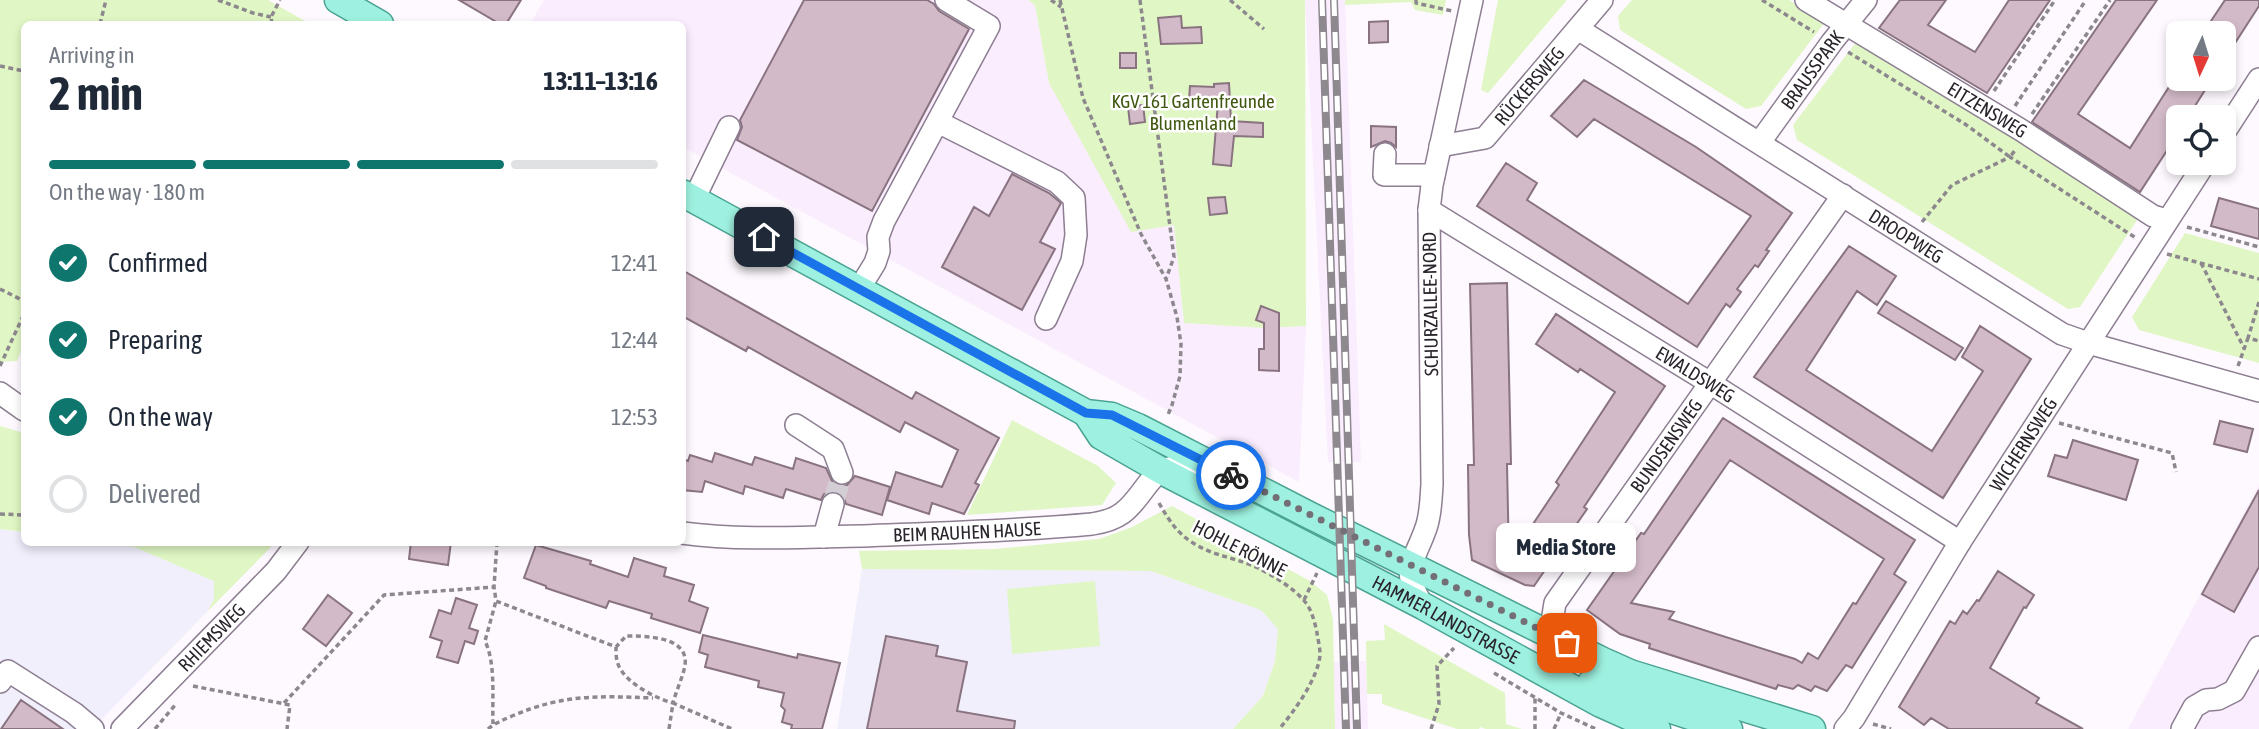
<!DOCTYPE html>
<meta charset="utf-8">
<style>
:root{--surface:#fff;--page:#f6f6f7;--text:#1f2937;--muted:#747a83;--line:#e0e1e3;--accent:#0f766e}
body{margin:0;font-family:"Asap Condensed",sans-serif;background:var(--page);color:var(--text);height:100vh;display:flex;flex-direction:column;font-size:26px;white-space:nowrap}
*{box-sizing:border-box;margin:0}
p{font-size:23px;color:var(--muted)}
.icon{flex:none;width:38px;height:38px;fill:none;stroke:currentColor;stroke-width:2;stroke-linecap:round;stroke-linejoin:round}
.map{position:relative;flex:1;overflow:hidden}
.panel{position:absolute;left:21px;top:21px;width:665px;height:525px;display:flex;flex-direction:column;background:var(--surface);border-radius:10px;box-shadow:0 4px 10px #0003}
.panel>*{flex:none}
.needle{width:46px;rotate:184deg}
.controls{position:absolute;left:2166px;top:21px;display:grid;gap:14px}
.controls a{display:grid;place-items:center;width:70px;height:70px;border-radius:10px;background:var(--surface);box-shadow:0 4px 10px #0003;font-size:35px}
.pin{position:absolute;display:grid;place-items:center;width:60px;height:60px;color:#fff;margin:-30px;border-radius:14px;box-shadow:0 4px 10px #0006}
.courier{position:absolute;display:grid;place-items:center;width:70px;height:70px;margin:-35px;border:5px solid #1a73e8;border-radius:50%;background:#fff;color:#222;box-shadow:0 2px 9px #0007}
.bubble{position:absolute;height:49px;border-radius:10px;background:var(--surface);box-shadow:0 4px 10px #0003;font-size:23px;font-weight:700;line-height:49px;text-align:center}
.head em{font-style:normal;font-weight:700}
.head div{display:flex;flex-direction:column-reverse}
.head{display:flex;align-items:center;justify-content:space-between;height:119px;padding:0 28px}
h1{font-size:46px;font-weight:700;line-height:52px}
.bar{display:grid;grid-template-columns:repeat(4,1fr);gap:10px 7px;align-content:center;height:84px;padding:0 28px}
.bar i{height:9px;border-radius:5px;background:var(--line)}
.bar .current{background:var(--accent)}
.bar p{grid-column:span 4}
ol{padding:0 28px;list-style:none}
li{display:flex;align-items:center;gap:21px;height:77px}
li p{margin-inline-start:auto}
li .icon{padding:7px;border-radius:50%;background:var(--accent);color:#fff;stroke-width:4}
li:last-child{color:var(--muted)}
li i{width:38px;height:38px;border:4px solid var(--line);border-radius:50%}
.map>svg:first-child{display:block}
.built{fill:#faedfe}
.education{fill:#f1effc}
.green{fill:#e0f6c4}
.building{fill:#d3bac8;stroke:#897380;stroke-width:2;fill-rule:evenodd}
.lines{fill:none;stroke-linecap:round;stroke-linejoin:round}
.minor-tunnel{stroke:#d3ced4;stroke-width:21;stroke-dasharray:21 10;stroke-linecap:butt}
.minor-casing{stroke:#8d7e92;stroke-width:24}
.major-casing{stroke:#4ba393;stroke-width:29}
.path{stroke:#8d888e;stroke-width:3.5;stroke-dasharray:5 3.5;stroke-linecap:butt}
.minor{stroke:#fff;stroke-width:21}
.major{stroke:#9ef1e0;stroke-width:26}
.rail-casing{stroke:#8e898f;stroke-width:8}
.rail{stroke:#fff;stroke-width:5;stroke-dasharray:16;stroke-linecap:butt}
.done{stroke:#746f76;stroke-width:7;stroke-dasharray:0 12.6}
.route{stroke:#1a73e8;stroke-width:9}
.labels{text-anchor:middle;stroke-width:5;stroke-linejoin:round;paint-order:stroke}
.street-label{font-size:19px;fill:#2a242c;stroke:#fff}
.park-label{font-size:19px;fill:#405810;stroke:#fff}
</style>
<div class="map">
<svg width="2259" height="729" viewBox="0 0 2259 729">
<rect width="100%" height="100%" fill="#fdf9fe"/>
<!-- built -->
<path class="built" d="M544,0h484l7,5 14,78 125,141 10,99 80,5 42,-2 -7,156 -616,-335 -1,-123h-152z
M1305,0h40l16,462h-33z
M2259,485v244h-131z
M1366,661l2,68h-33l-2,-67z"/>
<!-- education -->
<path class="education" d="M0,529l24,3v10h76l34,5 80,34v18l-6,12 -116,118h-92z
M862,569l289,2 111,39 16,19 -3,32 -12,35 -30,33h-396z"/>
<!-- green -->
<path class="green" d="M0,0h268l42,24h-286v320l-7,17 -17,1z
M1028,0h277l1,326 -42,2 -80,-5 -10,-98 -43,7 -82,-149 -14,-78z
M1345,0h101l-3,15 -28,-5 -4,-8 -66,3z
M1498,0h69l-79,93 -7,-3z
M1632,0h157l36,22 -64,84 -15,3 -126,-79 -2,-14z
M1857,41l282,176 -59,90 -12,2 -271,-169 -4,-15z
M2185,233l74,20v110l-120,-33 -7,-13z
M1012,420l86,46 18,17 -14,22 -135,10z
M0,426l24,7v99l-24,-3z
M1172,506l138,75 17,14 6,24 2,110h-102l30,-33 12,-35 3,-32 -17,-19 -110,-39 -289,-2 -3,-18 136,-2 104,-10 31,-11z
M271,542l1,4 -64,65 6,-12v-18l-80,-34 -34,-4z
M1095,581l5,65 -88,8 -5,-65z
M1384,624l121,69 1,31 16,5h-36l-6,-2 -1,2h-22l-75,-25v-10h-15l-1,-53 19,-1z"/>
<!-- building -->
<path class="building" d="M459,0h62l-15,24h-6z
M804,0h123l7,4 5,7 30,18 -97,182 -135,-71 5,-13 -2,-7z
M1900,0h46l-18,25 47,27 34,-52h41l-63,93 -108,-65z
M2116,0h41l-79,114 52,34 44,-69h38l-24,38h-9v15l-39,60 -108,-70z
M2225,0h34v6l-35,54v-27h-21z
M1181,16l1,12 19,-1 1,16 -41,1 -3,-26z
M1388,21v21l-19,1v-21z
M1120,53h16v15h-16z
M1584,80l112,67 96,66 -26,37 3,1 -11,16 -3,-2 -18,24 4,3 -11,15 -4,-3 -29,43 -220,-141 29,-43 31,20 -10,17 161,104 63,-88 -157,-97 -17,18 -26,-21z
M1229,83l2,38 32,2v14l-29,-1 -3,30 -18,-2 5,-62 -29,-2 1,-14 24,1v-3z
M1143,105l2,17 -15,2 -2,-17z
M1371,126l25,1v20l-5,-4 -6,-2 -14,6z
M1012,174l37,19 12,10 -21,39 15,7 -33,61 -80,-43 32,-60 15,9z
M1225,197l2,16 -17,2 -2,-17z
M2219,198l40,11v30l-48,-13z
M1849,246l47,30 -19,29 -20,-14 -51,79 126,81 51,-80 -21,-14 18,-31 51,33 -88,139 -189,-121z
M682,270l230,129 4,-7 83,46 -24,45 4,2 -15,29 -32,-11 -3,11 -42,-14 9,-28 46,15 16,-37 -53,-28 -5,10 -152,-85 -2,4 -64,-35z
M1507,283l4,181h-4l2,96 50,-75 -3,-3 59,-90 -35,-23 -2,3 -42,-28 20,-30 109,72 -81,121 3,2 -53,77 -9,-1 -53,-25 -3,-25 -1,-70h6l-4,-181z
M1886,301l77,47 -8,12 -77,-47z
M1261,306l18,7v58l-20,-1v-21h5v-26l-8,-3z
M1723,418l192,122 -21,34 12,8 -54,86 -6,-3 -19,26 -12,-5 -4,5 -13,-6 -5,4 -15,-4 -2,4 -127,-41 1,-4 -30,-10 -33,-24 54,-77 3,1zM1730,460l154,99 -28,45 -3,-1 -35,56 -10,-6 -6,10 -7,-4 -126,-40 5,-7 -43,-9z
M2220,421l33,8 -6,23 -33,-8z
M2073,440l65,20 -12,40 -78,-24 7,-21 12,3z
M715,453l37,12 3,-8 38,12 3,-11 30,10 7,15 6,3 8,-1 8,-9 35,11 -8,28 -36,-11 -3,-9 -7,-4 -12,3 -3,6 -35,-11 -3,9 -38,-12 -2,8 -38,-13 -3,11 -20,-2v-31l6,2 2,-6 22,7z
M2259,490v77l-25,45 -32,-18z
M411,542h40l-3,23 -39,-6z
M536,545l55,16 -1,3 38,13 6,-19 32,10 -2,8 30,9 -5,16 19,7 -8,25 -49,-15 1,-4 -43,-13 -3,7 -60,-20v-2l-22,-8z
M1998,571l36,24 -8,13 -2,-1 -34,61 49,30 -3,5 47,26h-134l-18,-11 -7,7 -25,-18 51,-86 5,3 8,-13 4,3 10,-14 2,1z
M328,595l24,18 -26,33 -23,-17z
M456,598l21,7 -8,23 9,3 -4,13 -9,-3 -7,22 -21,-6 5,-16 -12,-4 9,-27 12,4z
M703,635l94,23 1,-4 42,9 -18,66h-31l1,-4 -10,-3 3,-12 -4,-4 3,-13 -26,-6 1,-6 -54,-14 3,-12 -9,-3z
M886,636l52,10 -2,10 31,6 -10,49 58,10 -1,8h-147z
M21,700l42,29h-62z"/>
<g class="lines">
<!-- minor-tunnel -->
<path class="minor-tunnel" d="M833,504l9,-31"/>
<!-- minor casing -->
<g class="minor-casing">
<g id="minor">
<path id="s1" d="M1806,0l215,130 132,86 14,4"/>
<path id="s2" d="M1578,29l484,305 26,9 171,48"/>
<path d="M938,122l119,60 17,16 2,37 -4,26 -26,58"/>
<path d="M2224,133l35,-54"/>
<path id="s3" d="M1760,142l72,-100 34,-42"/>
<path id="s4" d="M1440,146l45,-8 117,-138"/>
<path d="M1385,154l-1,21h50"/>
<path d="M694,199l35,-72"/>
<path id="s5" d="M1429,210l281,173 250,159"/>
<path d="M859,289l16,-26 4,-12 -1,-14 6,-16 105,-195 -43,-26"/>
<path d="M0,393l24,17"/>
<path d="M796,425l37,24 9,24"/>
<path id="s6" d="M682,533c60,8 122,4 181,3 77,-3 153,-5 229,-12 27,-4 36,-13 52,-35 5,-7 11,-15 19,-19 16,-7 38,-1 54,2"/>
<path d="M824,537l9,-33"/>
<path d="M1423,606c-23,-38 -10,-41 3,-78 5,-14 5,-29 6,-44l-3,-274 3,-25 40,-185"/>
<path id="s7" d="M1550,634l5,-31 288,-408"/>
<path d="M0,682l8,-11 66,42 19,16"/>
<path id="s8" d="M122,729l154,-158 22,-29"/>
<path id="s9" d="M1845,729l9,-11 106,-176 245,-379"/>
<path d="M2182,729l12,-22 12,-7 12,-1 16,-8 25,-44"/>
</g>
</g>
<!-- major casing -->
<g class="major-casing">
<g id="major">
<path d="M338,0l42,24"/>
<path d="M682,193l404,220 26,3 26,11 171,88 294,146 27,12 182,56"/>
<path id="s10" d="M1086,413l15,23 61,35 261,135 178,98 56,25"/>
<path d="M1591,683l138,46"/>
</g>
</g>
<!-- path -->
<path class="path" d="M218,0l35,13 18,4
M1051,0l10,7
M1060,0l23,98 58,136 25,45 11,38 4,27 -1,32 -8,29 -5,12
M1140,0l34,257 -8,22
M1230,0l34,29
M1416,0v3l36,8
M1762,0l52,32
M100,24l6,-24
M272,24l-1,-7 9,-17
M1848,52l117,72 45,33 6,-8
M0,66l24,5
M1994,91l61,-91
M2015,106l71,-106
M2032,114l78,-114
M1922,222l30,-37 58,-28 126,81
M2187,227l72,20
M2167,254l92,25
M2201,263l43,85
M0,289l24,12
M2259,302l-11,36 11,3
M0,366l24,-52
M2238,366l10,-28
M2059,423l113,30 4,19
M1159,503c9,16 18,30 34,40 20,13 44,15 65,25 16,8 37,21 48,35 6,8 9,20 11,30 1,7 3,14 3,21 -1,23 -26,58 -41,75
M0,514l24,1
M497,542l-3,45 2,14 120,46c0,6 0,12 2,17 7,19 37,34 55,39 3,-12 10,-26 12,-38 4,-29 -40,-29 -59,-29l-10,11
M1304,600l13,-27
M1494,673l67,40 35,16
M193,686l97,19 -3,24
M284,703l100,-108 110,-8
M493,724c-1,-26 3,-60 -8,-83l11,-40
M1873,724l18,5
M155,729l21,-25
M488,729c7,-6 15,-9 24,-13 51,-22 87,-20 141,-18
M669,729l4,-26 59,26
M1431,729l8,-25 -2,-38 17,-18
M1535,729v-31
M1554,729l7,-16"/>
<!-- minor -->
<use href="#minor" class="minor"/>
<!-- major -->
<use href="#major" class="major"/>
<!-- rail casing -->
<g class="rail-casing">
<path id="rail" d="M1322,0l24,729
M1334,0l23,729"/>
</g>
<!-- rail -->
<use href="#rail" class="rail"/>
</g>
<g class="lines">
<!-- done -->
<path class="done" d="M1231,475l336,168"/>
<!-- route -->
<path class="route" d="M764,237l322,176 26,2 119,60"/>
</g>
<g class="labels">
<!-- street labels -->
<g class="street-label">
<text dy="7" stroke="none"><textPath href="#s3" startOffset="89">BRAUSSPARK</textPath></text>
<text dy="7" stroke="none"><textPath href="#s4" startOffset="114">RÜCKERSWEG</textPath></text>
<text dy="7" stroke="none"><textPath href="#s1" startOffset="212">EITZENSWEG</textPath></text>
<text dy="7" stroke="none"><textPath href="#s2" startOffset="388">DROOPWEG</textPath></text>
<text transform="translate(1430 304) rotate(-91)" y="7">SCHURZALLEE-NORD</text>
<text dy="7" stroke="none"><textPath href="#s5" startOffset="313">EWALDSWEG</textPath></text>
<text dy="7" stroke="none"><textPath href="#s9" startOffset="336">WICHERNSWEG</textPath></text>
<text dy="7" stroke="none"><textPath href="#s7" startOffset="224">BUNDSENSWEG</textPath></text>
<text dy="7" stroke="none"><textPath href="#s6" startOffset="285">BEIM RAUHEN HAUSE</textPath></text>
<text transform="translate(1240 548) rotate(27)" y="7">HOHLE RÖNNE</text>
<text dy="7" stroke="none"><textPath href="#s10" startOffset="418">HAMMER LANDSTRASSE</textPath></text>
<text dy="7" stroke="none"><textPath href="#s8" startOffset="128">RHIEMSWEG</textPath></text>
</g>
<!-- park labels -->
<g class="park-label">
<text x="1193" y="108">KGV 161 Gartenfreunde<tspan x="1193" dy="22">Blumenland</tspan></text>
</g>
</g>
</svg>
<div class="controls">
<a><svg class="needle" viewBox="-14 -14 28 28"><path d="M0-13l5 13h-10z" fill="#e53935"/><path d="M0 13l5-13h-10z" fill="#747a83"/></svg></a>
<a><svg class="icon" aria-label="locate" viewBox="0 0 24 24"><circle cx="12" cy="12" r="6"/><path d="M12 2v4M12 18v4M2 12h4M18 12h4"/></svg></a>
</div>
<div class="pin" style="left:1567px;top:643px;background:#ea580c"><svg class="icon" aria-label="bag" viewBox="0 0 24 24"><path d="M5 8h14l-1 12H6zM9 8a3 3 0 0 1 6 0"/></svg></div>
<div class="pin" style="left:764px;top:237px;background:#1f2937"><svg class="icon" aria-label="home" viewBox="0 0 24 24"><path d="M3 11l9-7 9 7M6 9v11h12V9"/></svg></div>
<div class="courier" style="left:1231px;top:475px"><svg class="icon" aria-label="bike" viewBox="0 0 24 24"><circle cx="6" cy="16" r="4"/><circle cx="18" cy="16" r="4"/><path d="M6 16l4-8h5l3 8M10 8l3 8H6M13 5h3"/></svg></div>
<div class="bubble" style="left:1496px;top:523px;width:140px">Media Store</div>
<section class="panel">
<div class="head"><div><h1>2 min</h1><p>Arriving in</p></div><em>13:11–13:16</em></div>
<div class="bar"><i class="current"></i><i class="current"></i><i class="current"></i><i></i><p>On the way · 180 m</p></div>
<ol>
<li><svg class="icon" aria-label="check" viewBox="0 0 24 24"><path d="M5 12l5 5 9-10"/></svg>Confirmed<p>12:41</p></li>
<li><svg class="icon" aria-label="check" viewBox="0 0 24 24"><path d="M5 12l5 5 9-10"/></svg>Preparing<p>12:44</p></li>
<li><svg class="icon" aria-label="check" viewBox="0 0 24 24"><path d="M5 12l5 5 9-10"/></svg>On the way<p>12:53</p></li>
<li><i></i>Delivered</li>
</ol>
</section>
</div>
